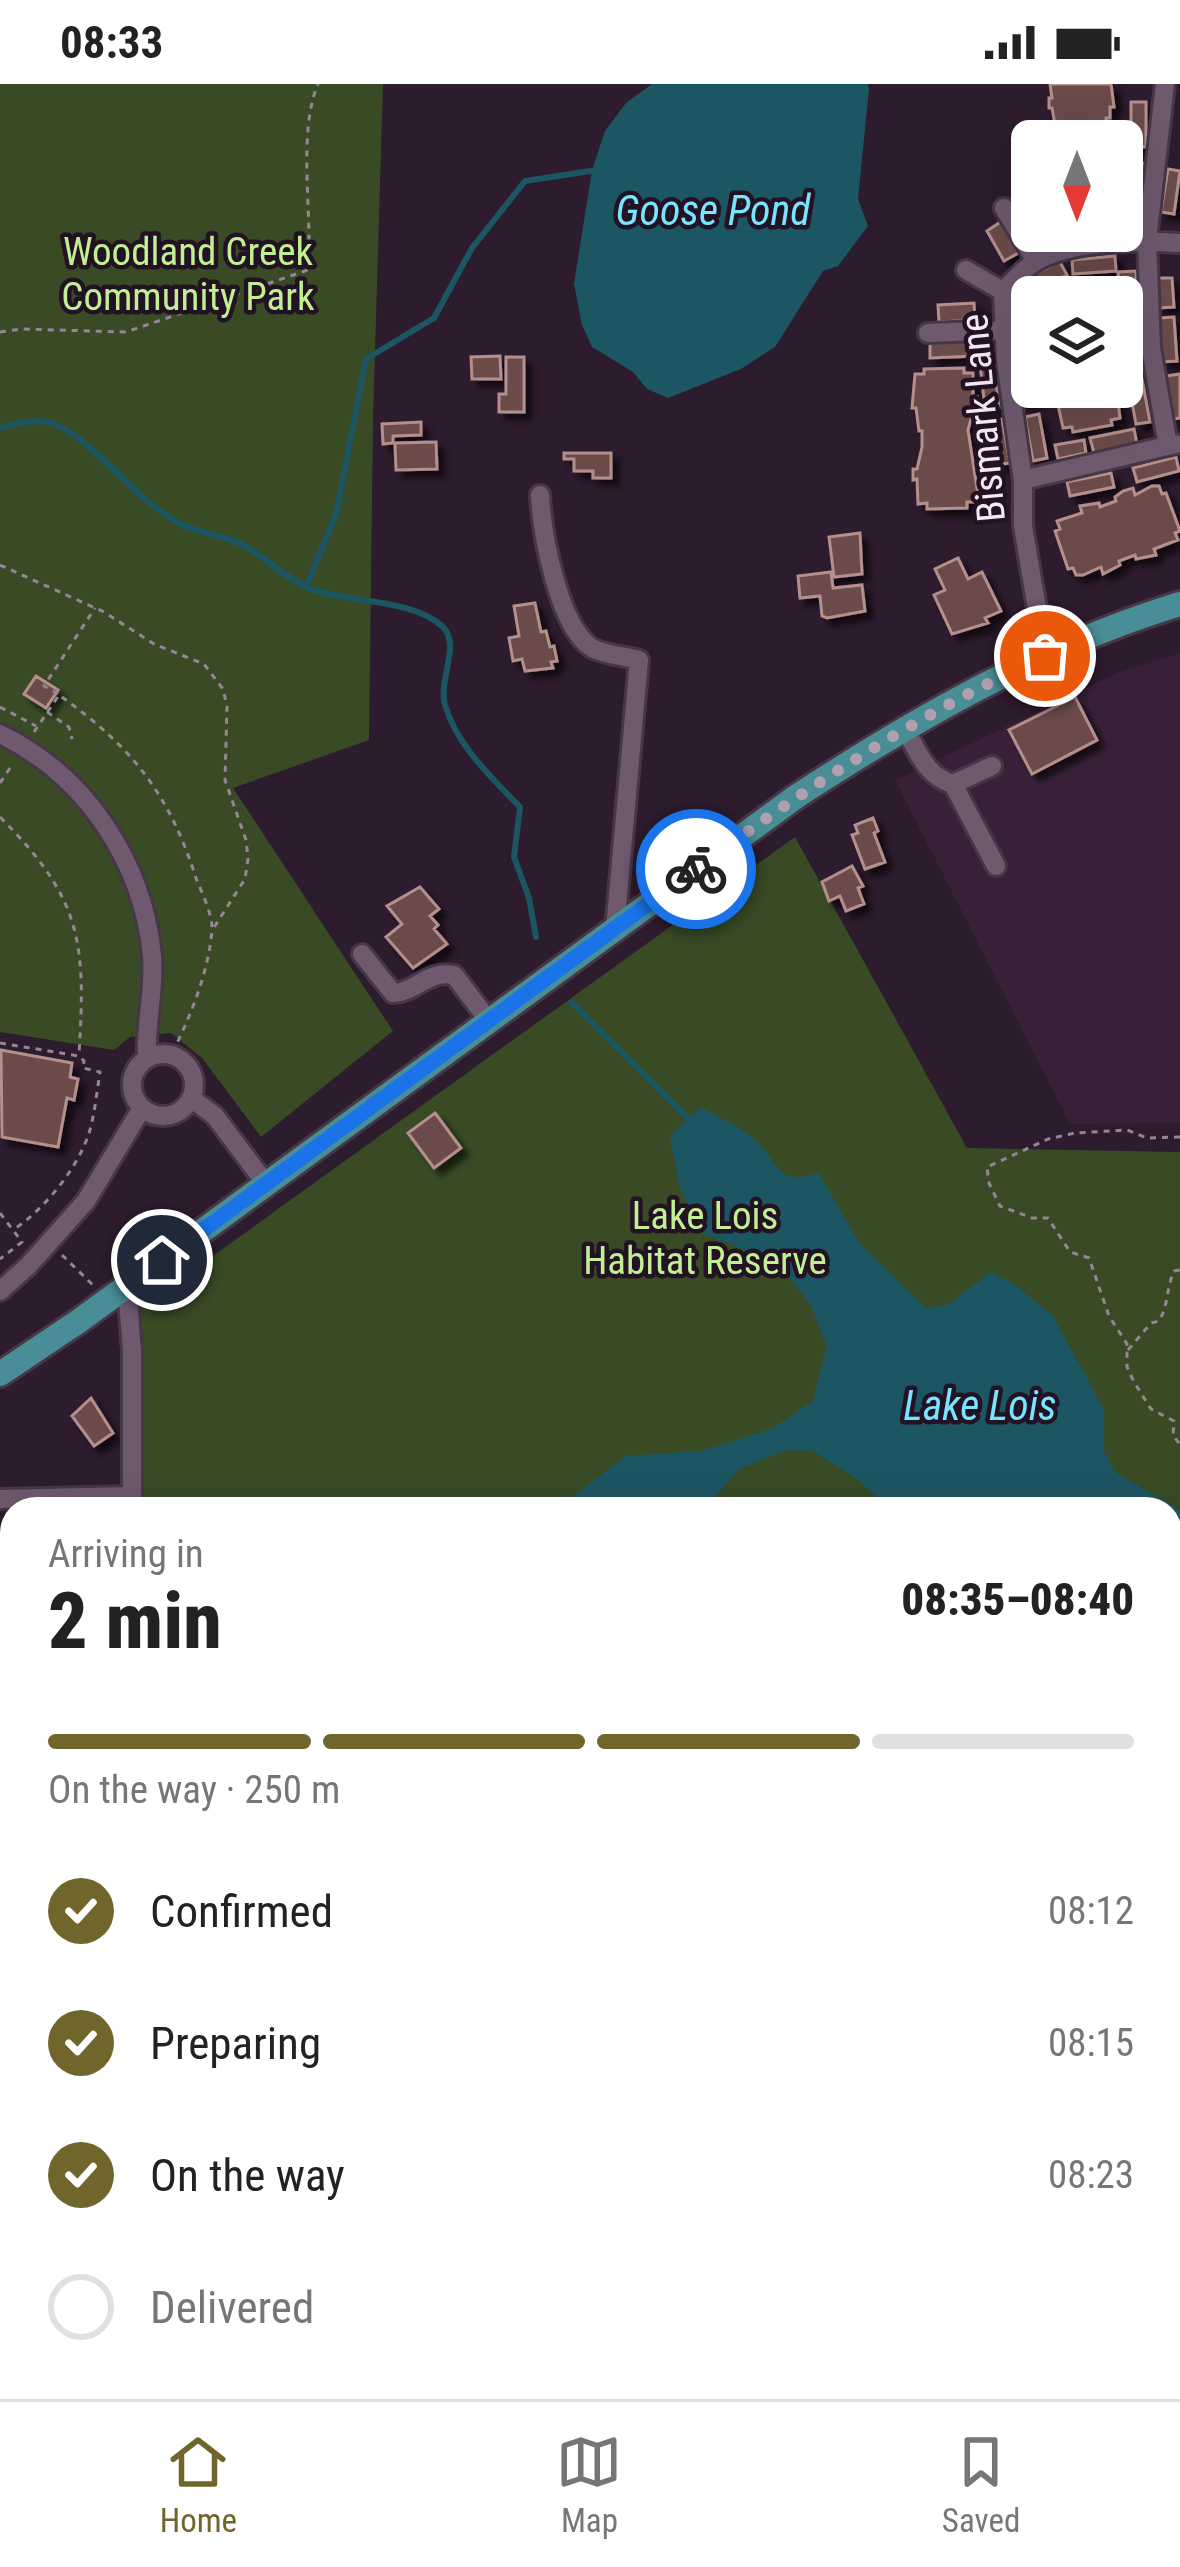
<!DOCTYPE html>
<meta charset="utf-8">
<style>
:root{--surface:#fff;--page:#f2f2f2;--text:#222;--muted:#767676;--line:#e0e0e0;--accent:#70662b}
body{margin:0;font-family:"Roboto Condensed",sans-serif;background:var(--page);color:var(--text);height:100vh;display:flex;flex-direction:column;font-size:45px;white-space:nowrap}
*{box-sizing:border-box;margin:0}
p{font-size:39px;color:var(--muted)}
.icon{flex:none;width:66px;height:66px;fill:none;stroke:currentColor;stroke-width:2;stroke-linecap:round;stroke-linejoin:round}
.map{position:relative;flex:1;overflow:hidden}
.details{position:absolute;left:0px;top:1413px;width:1182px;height:903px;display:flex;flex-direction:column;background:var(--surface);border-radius:36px 36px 0 0;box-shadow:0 12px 48px #0002}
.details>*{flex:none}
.needle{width:78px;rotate:180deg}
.tools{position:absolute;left:1011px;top:36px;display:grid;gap:24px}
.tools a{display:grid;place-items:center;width:132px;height:132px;border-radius:18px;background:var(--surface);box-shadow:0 12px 48px #0002;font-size:60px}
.pin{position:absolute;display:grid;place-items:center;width:102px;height:102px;color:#fff;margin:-51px;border:6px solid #fff;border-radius:50%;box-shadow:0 3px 12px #0007}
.courier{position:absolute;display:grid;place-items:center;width:120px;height:120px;margin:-60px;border:9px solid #1a73e8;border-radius:50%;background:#fff;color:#222;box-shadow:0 3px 15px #0007}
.summary em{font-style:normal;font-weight:800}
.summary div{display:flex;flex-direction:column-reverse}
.summary{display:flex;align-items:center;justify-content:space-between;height:204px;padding:0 48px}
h1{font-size:78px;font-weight:800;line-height:90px}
.bar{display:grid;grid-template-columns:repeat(4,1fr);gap:18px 12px;align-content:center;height:144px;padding:0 48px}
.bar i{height:15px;border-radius:9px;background:var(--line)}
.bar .active{background:var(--accent)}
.bar p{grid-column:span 4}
ol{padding:0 48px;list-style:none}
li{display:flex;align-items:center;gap:36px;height:132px}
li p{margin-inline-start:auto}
li .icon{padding:12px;border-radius:50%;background:var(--accent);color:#fff;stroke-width:4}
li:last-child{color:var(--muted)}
li i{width:66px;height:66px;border:6px solid var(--line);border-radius:50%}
.status{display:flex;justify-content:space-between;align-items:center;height:84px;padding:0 60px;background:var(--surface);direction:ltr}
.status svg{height:33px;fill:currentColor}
.tab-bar{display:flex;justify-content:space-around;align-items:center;height:168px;border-top:3px solid var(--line);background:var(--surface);font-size:33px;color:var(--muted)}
.tab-bar a{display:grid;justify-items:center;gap:6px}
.tab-bar .active{color:var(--accent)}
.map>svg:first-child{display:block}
.built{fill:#382039}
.green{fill:#384b25}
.water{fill:#1c5662}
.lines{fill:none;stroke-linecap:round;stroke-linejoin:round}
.stream{stroke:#1c5662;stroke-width:6}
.building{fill:#6b4b48;stroke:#b48f8b;stroke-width:3;filter:url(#shadow)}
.minor-casing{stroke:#463747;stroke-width:24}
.major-casing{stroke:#463747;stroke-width:30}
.path{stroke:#958696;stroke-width:3;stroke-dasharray:6 6;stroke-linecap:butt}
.minor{stroke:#6e596f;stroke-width:18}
.major{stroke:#498d97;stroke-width:24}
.done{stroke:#afa0af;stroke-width:12;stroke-dasharray:0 21.6}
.route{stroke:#1a73e8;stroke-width:15}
.labels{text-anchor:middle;stroke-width:9;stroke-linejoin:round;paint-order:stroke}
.park-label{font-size:39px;fill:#c0f091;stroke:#231124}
.street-label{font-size:39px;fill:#f5e8f5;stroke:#231124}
.water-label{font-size:42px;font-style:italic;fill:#76e5fd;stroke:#231124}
</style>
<div class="status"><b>08:33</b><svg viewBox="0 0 49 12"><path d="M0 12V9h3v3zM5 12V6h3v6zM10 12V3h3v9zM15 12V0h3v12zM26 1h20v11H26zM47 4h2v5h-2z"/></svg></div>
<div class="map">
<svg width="1180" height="2315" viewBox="0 0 1180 2315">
<defs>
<filter id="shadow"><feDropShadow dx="7" dy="7" stdDeviation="3" flood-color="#0009"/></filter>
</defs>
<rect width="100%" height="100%" fill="#2d1b2e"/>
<!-- built -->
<path class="built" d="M1180,569v470l-110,1 -175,-344 222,-107z"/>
<!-- green -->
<path class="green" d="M0,0h383l-10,334 -4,322 -136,48 160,243 -132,106 -59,-79 -31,-25 -41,4 -16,13 -114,-18z
M795,753l172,311 213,4v678h-10v-321h-1033l-2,-197z"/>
<!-- water -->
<path class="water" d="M652,0h216l1,5 -11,110 10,27 -30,40 -15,5 -48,76 -34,22 -73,29 -21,-9 -14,-17 -41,-25 -10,-22 -8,-41 18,-114 13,-39 21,-28z
M701,1023c16,9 35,18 50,29 29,22 21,52 68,37l40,70 67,65 21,-3 44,-33 23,12 39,32 51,94v41l11,21 65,38v296h-10v-297h-281l-29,-28 -47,-30 -26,-1 -48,19 -34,40h-149l70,-53 76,-5 71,-23 40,-27 14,-55 -17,-42 -31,-40 -77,-31 -22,-44 -10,-53z"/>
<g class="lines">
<!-- stream -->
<path class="stream" d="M0,344c15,-5 39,-10 54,-4 41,16 81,78 129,101 19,9 42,10 60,20 21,12 40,30 61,41 38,18 108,11 139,41 18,18 -5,53 2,78 12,41 47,73 75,102l-6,50 15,41 7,39
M306,503l30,-73 30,-155 68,-41 38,-70 53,-67 72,-11
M571,918l121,120"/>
</g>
<!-- building -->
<path class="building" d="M1050,0h61l3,23h-4v11h-4l-2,23h-46l-6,-33h-3v-10h3z
M1131,18h15v45h-15z
M1131,78l15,2 -8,43 -15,-3z
M1168,85l12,2 -6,43 -13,-2z
M1029,109l3,38h4l-6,3 -18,-32z
M1002,137l18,31 -16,9 -17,-30z
M1115,172l1,15 -43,3 -1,-14z
M1060,178l7,13 -27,12 -6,-13z
M1136,187l2,39 -16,1 -4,-39z
M1157,194h15l2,29 -15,1z
M974,219l1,17 -36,2 -1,-17z
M1174,233l3,44 -15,1 -3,-44z
M1136,235l3,44 -15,1 -2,-44z
M1028,241l3,29 -14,1 -3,-28z
M975,257v15l-45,2v-15z
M500,272l1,23h-29l-1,-22z
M506,273h18v55h-25v-18h7z
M1031,274l5,43 -15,1 -5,-42z
M994,279l5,44 -14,1 -5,-44z
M964,284v5h9v24h4l-9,33 10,65 -3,7h-8v6l-40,1v-6l-9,1 -1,-25 -4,1v-11h4l5,-22v-16h-3l-3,-23h-4l3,-34h9v-5z
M1180,290v44l-7,1 -7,-43z
M1142,295l8,43 -14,2 -8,-43z
M1055,303h61l4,31 -9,2 1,5 -39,7 -1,-5 -9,1 -5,-23h-3z
M1039,330l8,44 -14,3 -8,-44z
M1002,335l8,44 -14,2 -8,-43z
M421,338v13l-28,1v7l-10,1 -1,-20z
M1134,345l3,15 -43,9 -4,-15z
M1084,356l2,13 -28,6 -3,-14z
M436,358l1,27 -41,1 -1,-27z
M564,369h47v25h-18v-7h-19v-12h-10z
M1176,373l3,14 -42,11 -4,-14z
M1111,389l3,14 -44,9 -3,-14z
M1152,402h7l3,8 4,-1 14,38 -5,2 3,7 -24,9 2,6 -20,4 -1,-4 -16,6 1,4 -17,9 -2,-7 -18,8h-7l-3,-7 -5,1 -13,-38 5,-2 -3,-8 25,-8 -2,-7 19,-3 1,4 16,-6 -1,-4 8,-6 10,-3 2,7z
M860,449l2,41 -28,3 -5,-40z
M958,474l10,21 14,-7 19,39 -16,7 3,5 -36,11 -18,-39 11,-5 -10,-21z
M831,488l2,16 29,-3 3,26 -38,7 -5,-2 -2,-20 -20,2 -2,-22z
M535,519l6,29 5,-1 4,16 4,-1 3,15 -6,1 2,6 -28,3 -3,-12 -9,2 -4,-23 10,-2 -5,-30z
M36,592l22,14 -12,18 -22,-14z
M1075,613l22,43 -65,34 -23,-44z
M873,734l5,13 -4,2 11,29 -20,7 -13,-34 6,-2 -3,-8z
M852,782l11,20 -5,2 6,16 -18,7 -6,-15 -11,5 -7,-19z
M420,803l19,22 -9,7 8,9 -4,4 13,15 -34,24 -27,-31 16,-13 -15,-18z
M1,966l71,13 -2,14 8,2 -4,21 -7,-2 -9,49 -56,-10z
M435,1029l26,35 -27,20 -26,-35z
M91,1314l22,35 -19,13 -22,-30z
M1180,2141v44l-5,9 -5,-3v-33z"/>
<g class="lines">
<!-- minor casing -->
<g class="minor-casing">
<path id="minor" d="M1165,0l-18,156 4,108 17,98
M1004,124l32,53
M966,186l38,22
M928,249l75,-3
M1023,396l152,-36
M540,411c2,38 18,131 52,153 12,7 34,8 47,12l-24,269
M1045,572l-22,-130v-46l-17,-119 -3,-69c13,-14 25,-29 44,-36 38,-16 92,-16 133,-13
M904,643c13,23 22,50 49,57l39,-18
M0,650c85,41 143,127 152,222 3,34 -7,68 -5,102
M953,700l43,82
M362,870l31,39c24,-1 34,-23 61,-18l35,46
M132 1001a31 31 0 1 1 62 0a31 31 0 1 1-62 0Z
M191,1014l24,18 51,68
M127,1202l5,65v158
M0,1207l29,-26 57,-64 56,-93
M0,1415l132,-3
M1170,1812h10
M0,1845l12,-2
M0,1929l12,-3
M1170,1939l6,11 -6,18
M1170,2238l10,6
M180,2304v11
M352,2304l1,11
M855,2304l8,11
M795,2315l9,-11"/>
</g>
<!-- major casing -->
<g class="major-casing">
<path id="major" d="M0,1290l79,-53 718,-525c120,-78 245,-150 383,-192"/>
</g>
<!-- path -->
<path class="path" d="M0,248l21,-3 105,3 182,-62c5,-55 -11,-137 10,-186
M0,481l104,47 50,32 50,20 19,25 4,17 -2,74 21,60 2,19 -3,20 -32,50
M58,610l-14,-8 51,-78
M0,623l36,19
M47,628l22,15 3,12
M34,648l25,-37c72,51 110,98 137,183 6,15 17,37 16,53 -4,43 -22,87 -41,124
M0,699l12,-18
M0,733c82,82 86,125 79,237
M0,959l79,13 5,5 -1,7 17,4c-3,19 -5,39 -10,58 -11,37 -45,79 -77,100
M1180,1053l-33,1 -20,-8 -52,3 -27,6 -61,28 2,16 11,23 32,12h16l22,34 19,6 20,58 18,28v23l7,15 17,27 23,12 -1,15 7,8
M0,1129l22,29 -22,17
M62,1171l32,31
M1128,1266l23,-27 8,-2c10,-17 7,-32 15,-50l6,-1"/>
<!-- minor -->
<use href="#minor" class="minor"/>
<!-- major -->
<use href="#major" class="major"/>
</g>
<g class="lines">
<!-- done -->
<path class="done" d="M696,785c111,-82 223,-155 349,-213"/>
<!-- route -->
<path class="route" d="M162,1176l534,-391"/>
</g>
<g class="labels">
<!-- park labels -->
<g class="park-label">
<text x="188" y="181">Woodland Creek<tspan x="188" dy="45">Community Park</tspan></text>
<text x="705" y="1145">Lake Lois<tspan x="705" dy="45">Habitat Reserve</tspan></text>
</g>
<!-- street labels -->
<g class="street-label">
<text transform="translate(982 334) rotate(-95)" y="14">Bismark Lane</text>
</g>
<!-- water labels -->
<g class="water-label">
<text x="713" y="141">Goose Pond</text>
<text x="980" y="1336">Lake Lois</text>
</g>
</g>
</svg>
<div class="tools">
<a><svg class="needle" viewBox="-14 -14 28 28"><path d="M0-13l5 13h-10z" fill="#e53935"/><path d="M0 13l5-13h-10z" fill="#767676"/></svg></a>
<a><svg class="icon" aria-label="layers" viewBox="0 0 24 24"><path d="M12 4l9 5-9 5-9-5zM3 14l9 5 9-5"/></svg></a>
</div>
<div class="pin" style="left:1045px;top:572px;background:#ea580c"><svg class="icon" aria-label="bag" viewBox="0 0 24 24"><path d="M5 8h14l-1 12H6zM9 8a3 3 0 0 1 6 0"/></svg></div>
<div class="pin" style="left:162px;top:1176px;background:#1f2937"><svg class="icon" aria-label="home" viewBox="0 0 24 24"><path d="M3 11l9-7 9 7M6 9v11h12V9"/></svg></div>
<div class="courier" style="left:696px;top:785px"><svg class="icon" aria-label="bike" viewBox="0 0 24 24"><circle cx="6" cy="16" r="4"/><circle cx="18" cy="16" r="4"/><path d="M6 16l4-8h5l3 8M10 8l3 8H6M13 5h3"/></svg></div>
<section class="details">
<div class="summary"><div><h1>2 min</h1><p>Arriving in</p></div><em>08:35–08:40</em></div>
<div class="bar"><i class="active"></i><i class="active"></i><i class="active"></i><i></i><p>On the way · 250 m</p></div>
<ol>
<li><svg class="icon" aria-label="check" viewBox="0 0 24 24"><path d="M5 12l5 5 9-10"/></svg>Confirmed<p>08:12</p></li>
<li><svg class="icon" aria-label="check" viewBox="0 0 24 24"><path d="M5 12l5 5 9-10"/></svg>Preparing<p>08:15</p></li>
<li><svg class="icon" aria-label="check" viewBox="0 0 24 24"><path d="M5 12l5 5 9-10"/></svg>On the way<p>08:23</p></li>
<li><i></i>Delivered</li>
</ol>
</section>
</div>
<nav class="tab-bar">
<a class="active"><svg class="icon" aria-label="home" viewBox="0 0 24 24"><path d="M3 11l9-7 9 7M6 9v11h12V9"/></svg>Home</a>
<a><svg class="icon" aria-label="map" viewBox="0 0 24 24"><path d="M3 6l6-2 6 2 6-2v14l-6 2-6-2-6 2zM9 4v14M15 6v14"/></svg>Map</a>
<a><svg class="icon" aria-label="saved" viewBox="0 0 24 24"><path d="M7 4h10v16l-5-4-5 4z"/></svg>Saved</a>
</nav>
